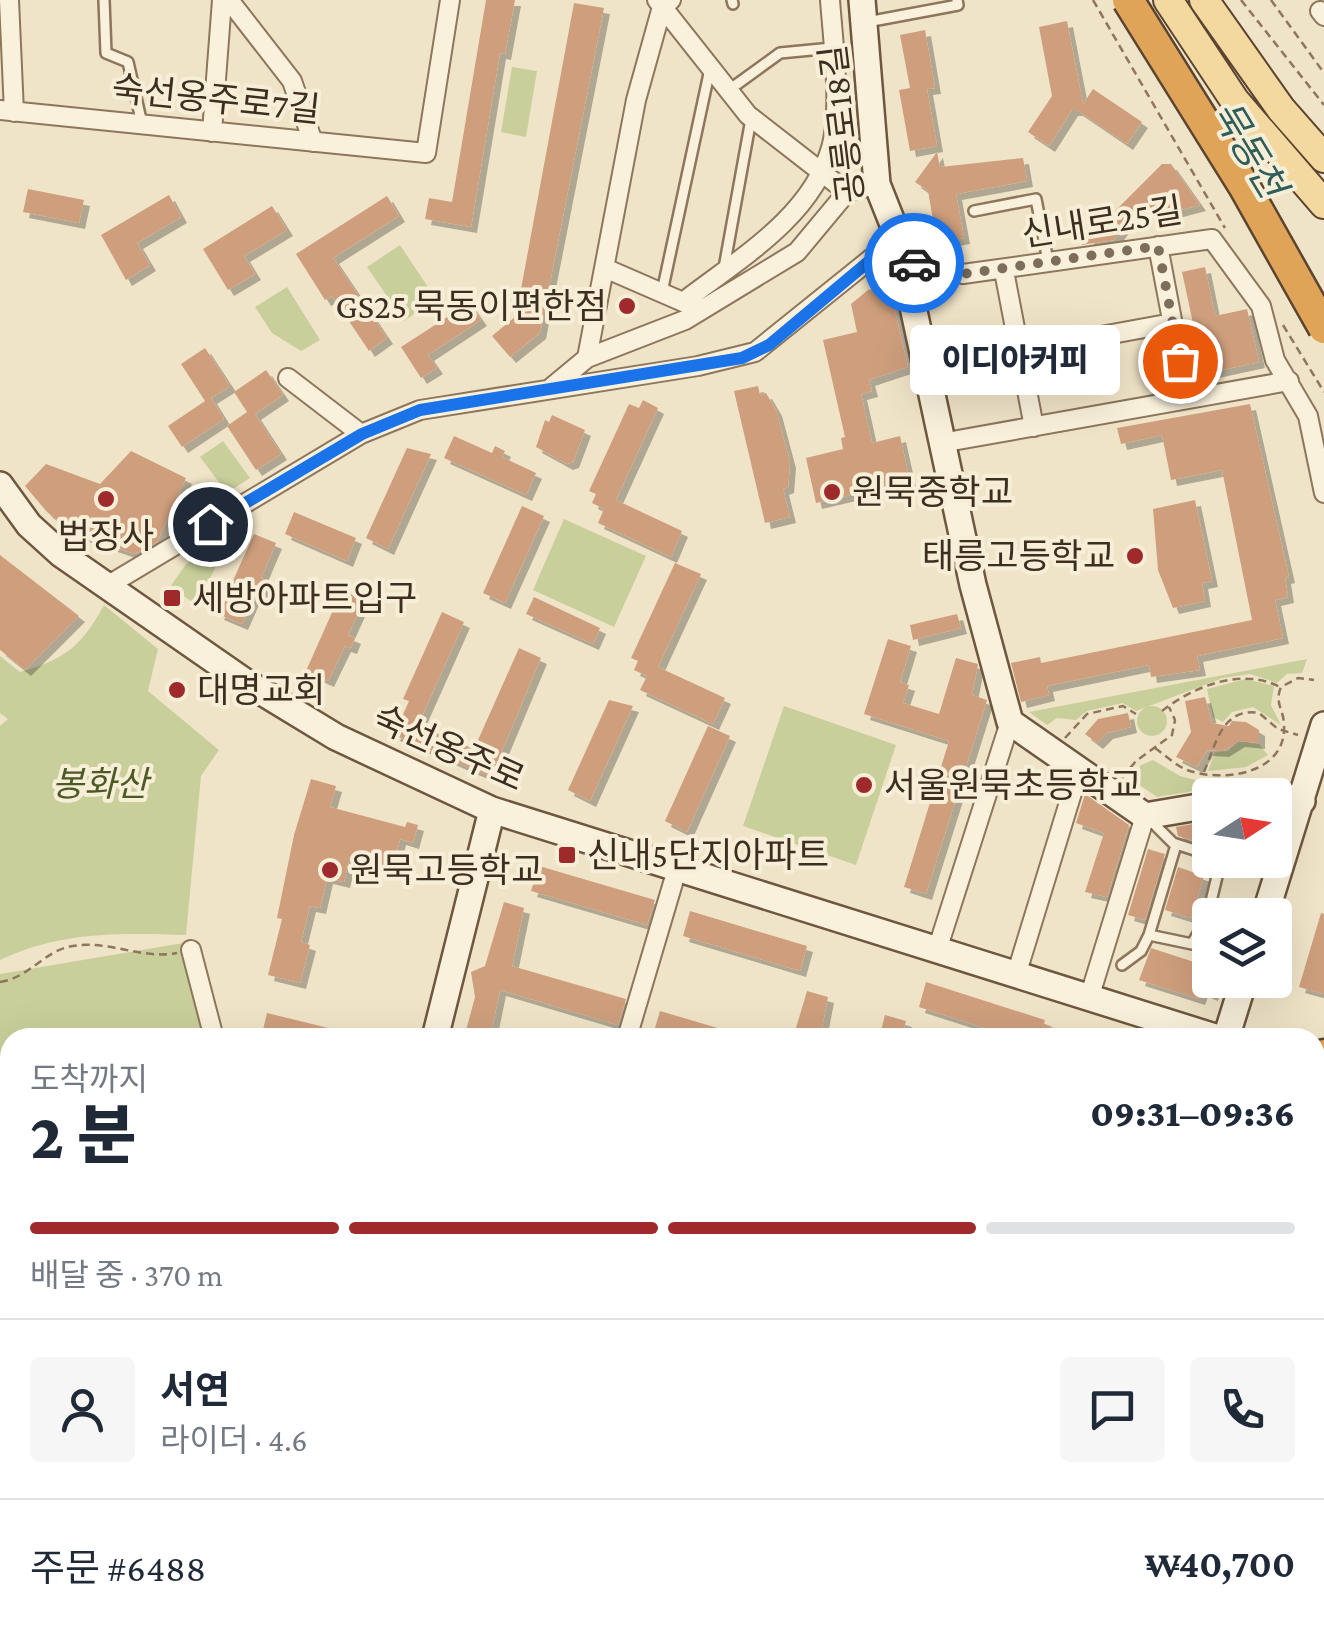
<!DOCTYPE html>
<html lang="ko">
<meta charset="utf-8">
<style>
:root{--surface:#fff;--page:#f6f6f7;--text:#1f2937;--muted:#747a83;--line:#e0e1e3;--accent:#9e2a2b}
body{margin:0;font-family:"Crimson Pro","Noto Sans KR",serif;background:var(--page);color:var(--text);height:100vh;display:flex;flex-direction:column;font-size:38px;white-space:nowrap}
*{box-sizing:border-box;margin:0}
p{font-size:32px;color:var(--muted)}
.icon{flex:none;width:55px;height:55px;fill:none;stroke:currentColor;stroke-width:2;stroke-linecap:round;stroke-linejoin:round}
.map{position:relative;flex:1;overflow:hidden}
.details{position:absolute;left:0px;top:1028px;width:1325px;height:622px;display:flex;flex-direction:column;background:var(--surface);border-radius:30px 30px 0 0;box-shadow:0 10px 40px #0002}
.details>*{flex:none}
.needle{width:65px;rotate:78deg}
.tools{position:absolute;left:1192px;top:778px;display:grid;gap:20px}
.tools a{display:grid;place-items:center;width:100px;height:100px;border-radius:10px;background:var(--surface);box-shadow:0 10px 40px #0002;font-size:50px}
.pin{position:absolute;display:grid;place-items:center;width:85px;height:85px;color:#fff;margin:-42px;border:5px solid #fff;border-radius:50%;box-shadow:0 2px 10px #0007}
.courier{position:absolute;display:grid;place-items:center;width:100px;height:100px;margin:-50px;border:8px solid #1a73e8;border-radius:50%;background:#fff;color:#222;box-shadow:0 2px 12px #0007}
.bubble{position:absolute;height:70px;border-radius:10px;background:var(--surface);box-shadow:0 10px 40px #0002;font-size:32px;font-weight:800;line-height:70px;text-align:center}
.overview em{font-style:normal;font-weight:800}
.overview div{display:flex;flex-direction:column-reverse}
.overview{display:flex;align-items:center;justify-content:space-between;height:170px;padding:0 30px}
h1{font-size:65px;font-weight:800;line-height:75px}
.bar{display:grid;grid-template-columns:repeat(4,1fr);gap:15px 10px;align-content:center;height:120px;padding:0 30px}
.bar i{height:12px;border-radius:8px;background:var(--line)}
.bar .current{background:var(--accent)}
.bar p{grid-column:span 4}
.line{display:flex;align-items:center;gap:25px;padding:0 30px;border-top:2px solid var(--line)}
.line div{flex:1}
.round{display:grid;place-items:center;flex:none;width:105px;height:105px;border-radius:10px;background:var(--page)}
.map>svg:first-child{display:block}
.green{fill:#c9cf9b}
.lines{fill:none;stroke-linecap:round;stroke-linejoin:round}
.stream{stroke:#6f938a;stroke-width:4}
.building{fill:#cf9f7d;filter:url(#shadow)}
.lane-casing{stroke:#8d765c;stroke-width:14}
.street-casing{stroke:#8d765c;stroke-width:22}
.secondary-casing{stroke:#6f573f;stroke-width:30}
.primary-casing{stroke:#5b4430;stroke-width:32}
.highway-casing{stroke:#5b4430;stroke-width:35}
.path{stroke:#8d765c;stroke-width:2.5;stroke-dasharray:8 5;stroke-linecap:butt}
.lane{stroke:#faf1dc;stroke-width:9}
.street{stroke:#faf1dc;stroke-width:18}
.secondary{stroke:#faf1dc;stroke-width:25}
.primary{stroke:#f3d9a0;stroke-width:28}
.highway{stroke:#e0a458;stroke-width:30}
.highway-bridge-casing{stroke:#5b4430;stroke-width:35;stroke-linecap:butt}
.highway-bridge{stroke:#e0a458;stroke-width:30}
.done{stroke:#7c6e5b;stroke-width:10;stroke-dasharray:0 18}
.route{stroke:#1a73e8;stroke-width:12}
.poi-dot{fill:#9e2a2b;stroke:#f7eed8;stroke-width:4}
.labels{text-anchor:middle;stroke-width:8;stroke-linejoin:round;paint-order:stroke}
.street-label{font-size:35px;fill:#3d2e20;stroke:#f7eed8}
.poi-label{font-size:35px;fill:#3d2e20;stroke:#f7eed8;text-anchor:start}
.park-label{font-size:35px;font-style:italic;fill:#4d5a26;stroke:#f7eed8}
.water-label{font-size:38px;font-style:italic;fill:#2f5d5a;stroke:#f7eed8}
</style>
<div class="map">
<svg width="1324" height="1649" viewBox="0 0 1324 1649">
<defs>
<filter id="shadow"><feDropShadow dx="6" dy="6" stdDeviation="0" flood-color="#0004"/></filter>
</defs>
<rect width="100%" height="100%" fill="#f0e4c8"/>
<!-- green -->
<path class="green" d="M512,67l25,4 -11,66 -25,-5z
M400,245l36,54 -32,22 -37,-54z
M287,287l33,53 -19,11 -29,-18 -17,-26z
M223,441l27,37 -23,15 -27,-36z
M564,519l82,37 -32,71 -81,-37z
M203,552l18,4 -24,49 -27,-18 16,-23z
M104,605l54,44 -10,42 71,59 -18,26 -15,159c-66,-2 -125,-4 -186,25v-234l8,-7 -8,-6v-57l20,16c44,-12 62,-26 84,-67z
M1307,659l-5,14 -15,1 -10,9 -27,-9 -27,4 -87,33 -13,-8 -36,8 -11,9 -19,-2 -10,7 -18,-13z
M1246,679l28,7 -3,19 10,20 -28,-18 -21,5 -9,10 -10,-5 -6,-28z
M1137 721a15 15 0 1 1 30 0a15 15 0 1 1-30 0Z
M784,706l112,39 -40,120 -113,-39z
M1238,741l21,3 9,11 -22,12 -38,4 7,-19 13,-1z
M1153,760l27,16 31,8 1,4 -55,9 -25,-17 9,-15z
M189,942l24,95 -203,1v602h188l-5,9h-193v-675z"/>
<g class="lines">
<!-- stream -->
<path class="stream" d="M1315,1556l9,-30
M1287,1649l3,-9"/>
</g>
<!-- building -->
<path class="building" d="M486,0h29l-10,54 -5,-1 -29,174 -46,-8 4,-21 23,4z
M574,3l30,5 -64,325 -30,24 -18,-21 24,-20z
M1067,21l16,83 10,-15 49,33 -15,22 -50,-34h-5l-23,36 -21,-14 24,-36 -13,-69z
M925,30l10,58 -8,1 10,57 -27,5 -11,-61 11,-2 -10,-53z
M937,152l3,15 83,-9 4,23 -71,13 8,44 -27,5 -9,-52 -13,-9z
M1162,164h9l29,41 -34,9 -21,-6 -14,8 -17,24 -33,5z
M28,189l56,11 -5,23 -56,-11z
M169,195l12,22 -44,26 13,22 -24,15 -25,-45z
M387,196l12,20 -66,42 54,80 -18,13 -37,-55 -7,4 -29,-46z
M272,206l15,24 -43,26 11,18 -27,16 -25,-41z
M1205,267l10,49 32,-7 12,53 -55,12 -22,-102z
M889,285l19,82 -39,13 3,11 -11,3 11,49 28,-7 10,45 -94,22 -10,-45 37,-9 -2,-11 4,-1 -22,-97 34,-8 -6,-28 17,-14z
M469,303l12,17 -53,35 9,13 -16,10 -20,-31z
M205,348l25,38 -19,12 13,21 -42,28 -14,-21 37,-25 -24,-37z
M266,370l17,25 -28,19 26,40 -25,16 -29,-44 20,-14 -13,-20z
M758,386l2,9 6,-2 10,17 14,52 -2,25 -5,2 7,28 -25,6 -31,-132z
M643,400l15,8 -42,92 66,31 -11,26 -73,-34 6,-14 -12,-6 4,-9 -7,-3 40,-87 10,4z
M1250,404l39,173 -4,1 3,19 -13,3 8,38 -86,18 3,14 -49,7 -2,-12 -102,21 2,9 -28,7 -10,-39 29,-6 1,6 211,-43 -30,-150 -51,10 -9,-45 -41,9 -4,-16z
M552,415l33,15 -12,32 -6,2 -31,-17 9,-27 4,2z
M454,436l38,17 3,-7 10,5 -3,6 34,16 -10,22 -82,-37z
M407,448l24,6 -43,95 -22,-11z
M131,451l55,27 -29,64 -22,12 -58,-20 -30,-22 -22,-26 21,-22 54,20z
M1195,500l17,81 -10,2 3,18 -32,7 -15,-38 -5,-61z
M522,506l22,10 -39,87 -22,-10z
M294,512l62,26 -9,23 -62,-27z
M254,534l22,9 -15,35 8,3 -5,12 -7,-3 -15,34 -24,-10z
M0,555l79,61 -54,54 -25,-20z
M675,563l26,11 -43,93 67,31 -12,26 -73,-34 7,-14 -13,-6 4,-9 -7,-3z
M342,590l22,10 -16,35 7,3 -4,10 -6,-2 -17,35 -22,-10z
M534,597l66,31 -7,16 -67,-30z
M442,612l22,10 -46,103 56,24 45,-101 22,10 -50,119 -97,-42 15,-34 -6,-2z
M957,614l4,14 -48,12 -3,-15z
M888,639l23,7 -11,36 9,3 -6,18 36,11 17,-56 22,6 -6,31 15,5 -61,194 -22,-7 45,-146 -85,-27z
M1205,697l7,26 17,3 3,-5 14,1 13,8v13l-20,-2 -16,10 -16,-1 -10,17 -21,-10 15,-25 -6,-31z
M609,700l24,6 -43,95 -22,-11z
M1128,713l3,14 -24,6 -10,10 -12,-9 13,-15z
M708,726l22,10 -43,96 -22,-11z
M311,779l25,7 -6,21 75,20 2,-5 11,3 -5,18 -13,-4 -7,29 -43,-12 -6,26 -17,-4 -7,30 -10,-2 -9,36 9,3 -10,38 -32,-8 14,-56 -5,-1 17,-83z
M1085,794l44,31 -22,72 -22,-5 19,-59 -28,-10z
M1210,821v17l-16,3 -16,-5 -2,-9z
M1148,849l17,5 -20,66 -17,-5z
M539,866l116,34 -8,25 -116,-34z
M1178,867l26,9 -13,42 -26,-8z
M504,902l20,6 -12,58 114,33 -8,26 -118,-35 -10,48h-26l11,-41 -4,-25 14,-6z
M690,911l117,35 -7,25 -117,-35z
M1321,913l3,1v80l-25,-7z
M1210,929v51h7l-5,15 -10,-4 -3,8 -60,-19 12,-32 43,14z
M926,982l119,38 -1,4 35,14h-63l-97,-31z
M807,991l21,6 -8,41h-27z
M660,1011l78,23v4h-86z
M267,1013l82,20v5l-87,-4z
M885,1015l21,6 -5,17h-22z"/>
<g class="lines">
<!-- lane casing -->
<g class="lane-casing">
<path id="lane" d="M104,0l2,53 22,9 14,62
M732,0l1,4
M867,22l91,-17 -1,-5
M729,90l51,-37 52,-5
M974,211l62,-12 12,62
M724,268l27,-149
M662,292l48,-223
M1149,819l24,24 37,12
M1176,845l-27,90 43,9 15,-26 14,-58
M1122,965l19,-14 8,-16"/>
</g>
<!-- street casing -->
<g class="street-casing">
<path id="street" d="M9,0l5,112
M229,0l63,81 21,61
M657,0l91,115 99,77 30,-8
M1320,11l4,5
M0,110l426,43 24,-153
M212,132l10,-132
M1158,246l29,153
M901,260l62,14 249,-35 49,67 14,54 33,56 16,77
M607,269l76,33c54,-42 128,-84 148,-154 11,-38 2,-107 -1,-148
M1004,271l30,156
M1019,351l153,-28
M587,358l98,-38 112,-68 50,-60
M288,378l73,56
M552,387l35,-29 49,-258 26,-93 9,-7
M941,443l348,-62
M107,586l254,-152 59,-24 278,-44 57,-14 143,-115
M938,947l72,-225
M191,950l23,88
M1017,972l62,-202
M1090,995l55,-179
M627,1038l51,-172
M0,1489l10,-2"/>
</g>
<!-- secondary casing -->
<g class="secondary-casing">
<path id="secondary" d="M862,0l15,184 21,53 75,348 37,137 135,94 65,-11
M0,485l29,40 32,29 183,127 92,56 156,73 726,228
M1259,795l11,-2 32,8
M1265,915l59,-190
M435,1038l57,-228
M1226,1038l18,-58
M199,1649l5,-9
M849,1649l3,-9
M1033,1649l3,-9"/>
</g>
<!-- primary casing -->
<g class="primary-casing">
<path id="primary" d="M1168,0l67,101 89,103
M1204,0l77,109 43,49"/>
</g>
<!-- highway casing -->
<g class="highway-casing">
<path id="highway" d="M1315,1067l9,-12
M1315,1208l9,-27
M1315,1275l9,-29
M1315,1373l9,-28
M1136,1649l1,-9
M1174,1649l3,-9
M1225,1649l3,-9"/>
</g>
<!-- path -->
<path class="path" d="M1093,0l132,228
M1241,0l83,105
M1271,0l53,73
M1283,325l41,67
M1162,711c32,-25 80,-44 118,-24
M1065,738l22,-24 36,-8 13,8
M1155,748c10,7 20,17 32,22 36,13 100,4 97,-45 0,-15 -10,-22 -3,-38l17,-9 16,2
M1204,772c12,-28 18,-65 55,-59l19,16 20,6
M1122,778l14,-17 36,-26 3,-15 -6,-13
M0,982c28,-4 43,-29 68,-35 37,-9 72,13 109,6
M1315,1492l9,-31
M1270,1649l3,-9"/>
<!-- lane -->
<use href="#lane" class="lane"/>
<!-- street -->
<use href="#street" class="street"/>
<!-- secondary -->
<use href="#secondary" class="secondary"/>
<!-- primary -->
<use href="#primary" class="primary"/>
<!-- highway -->
<use href="#highway" class="highway"/>
<!-- highway-bridge casing -->
<g class="highway-bridge-casing">
<path id="highway-bridge" d="M1128,0l116,186 80,142"/>
</g>
<!-- highway-bridge -->
<use href="#highway-bridge" class="highway-bridge"/>
</g>
<g class="lines">
<!-- done -->
<path class="done" d="M914,263l49,11 195,-28 22,115"/>
<!-- route -->
<path class="route" d="M210,524l152,-90 58,-24 322,-52 27,-13 129,-108 4,23 12,3"/>
</g>
<!-- markers -->
<g class="poi-dot">
<circle cx="627" cy="306" r="10"/>
<circle cx="832" cy="492" r="10"/>
<circle cx="106" cy="499" r="10"/>
<circle cx="1135" cy="556" r="10"/>
<rect x="162" y="588" width="20" height="20" rx="5"/>
<circle cx="177" cy="690" r="10"/>
<circle cx="864" cy="785" r="10"/>
<rect x="557" y="845" width="20" height="20" rx="5"/>
<circle cx="330" cy="870" r="10"/>
</g>
<g class="labels">
<!-- street labels -->
<g class="street-label">
<text transform="translate(216 99) rotate(6)" y="12">숙선옹주로7길</text>
<text transform="translate(842 124) rotate(-97)" y="12">공릉로18길</text>
<text transform="translate(1102 222) rotate(-9)" y="12">신내로25길</text>
<text transform="translate(449 748) rotate(24)" y="12">숙선옹주로</text>
</g>
<!-- poi labels -->
<g class="poi-label">
<text x="607" y="318" text-anchor="end">GS25 묵동이편한점</text>
<text x="852" y="504">원묵중학교</text>
<text x="106" y="548" text-anchor="middle">법장사</text>
<text x="1115" y="568" text-anchor="end">태릉고등학교</text>
<text x="192" y="610">세방아파트입구</text>
<text x="197" y="702">대명교회</text>
<text x="884" y="797">서울원묵초등학교</text>
<text x="587" y="867">신내5단지아파트</text>
<text x="350" y="882">원묵고등학교</text>
</g>
<!-- park labels -->
<g class="park-label">
<text x="100" y="796">봉화산</text>
</g>
<!-- water labels -->
<g class="water-label">
<text transform="translate(1249 149) rotate(59)" y="13">묵동천</text>
</g>
</g>
</svg>
<div class="tools">
<a><svg class="needle" viewBox="-14 -14 28 28"><path d="M0-13l5 13h-10z" fill="#e53935"/><path d="M0 13l5-13h-10z" fill="#747a83"/></svg></a>
<a><svg class="icon" aria-label="layers" viewBox="0 0 24 24"><path d="M12 4l9 5-9 5-9-5zM3 14l9 5 9-5"/></svg></a>
</div>
<div class="pin" style="left:1180px;top:361px;background:#ea580c"><svg class="icon" aria-label="bag" viewBox="0 0 24 24"><path d="M5 8h14l-1 12H6zM9 8a3 3 0 0 1 6 0"/></svg></div>
<div class="pin" style="left:210px;top:524px;background:#1f2937"><svg class="icon" aria-label="home" viewBox="0 0 24 24"><path d="M3 11l9-7 9 7M6 9v11h12V9"/></svg></div>
<div class="courier" style="left:914px;top:263px"><svg class="icon" aria-label="car" viewBox="0 0 24 24"><path d="M5 17H2v-5l4-1 3-4h7l3 4 3 1v5h-3M9 17h6M6 11h13"/><circle cx="7" cy="17" r="2"/><circle cx="17" cy="17" r="2"/></svg></div>
<div class="bubble" style="left:910px;top:325px;width:210px">이디아커피</div>
<section class="details">
<div class="overview"><div><h1>2 분</h1><p>도착까지</p></div><em>09:31–09:36</em></div>
<div class="bar"><i class="current"></i><i class="current"></i><i class="current"></i><i></i><p>배달 중 · 370 m</p></div>
<div class="line" style="height:180px"><a class="round"><svg class="icon" aria-label="person" viewBox="0 0 24 24"><circle cx="12" cy="8" r="4"/><path d="M4 21q1-7 8-7t8 7"/></svg></a><div><b>서연</b><p>라이더 · 4.6</p></div><a class="round"><svg class="icon" aria-label="chat" viewBox="0 0 24 24"><path d="M4 5h16v11H9l-5 4z"/></svg></a><a class="round"><svg class="icon" aria-label="phone" viewBox="0 0 24 24"><path d="M5 4h4l2 5-3 2q2 4 5 5l2-3 5 2v4C11 20 4 13 5 4z"/></svg></a></div>
<div class="line" style="height:130px"><div>주문 #6488</div><b>₩40,700</b></div>
</section>
</div>
